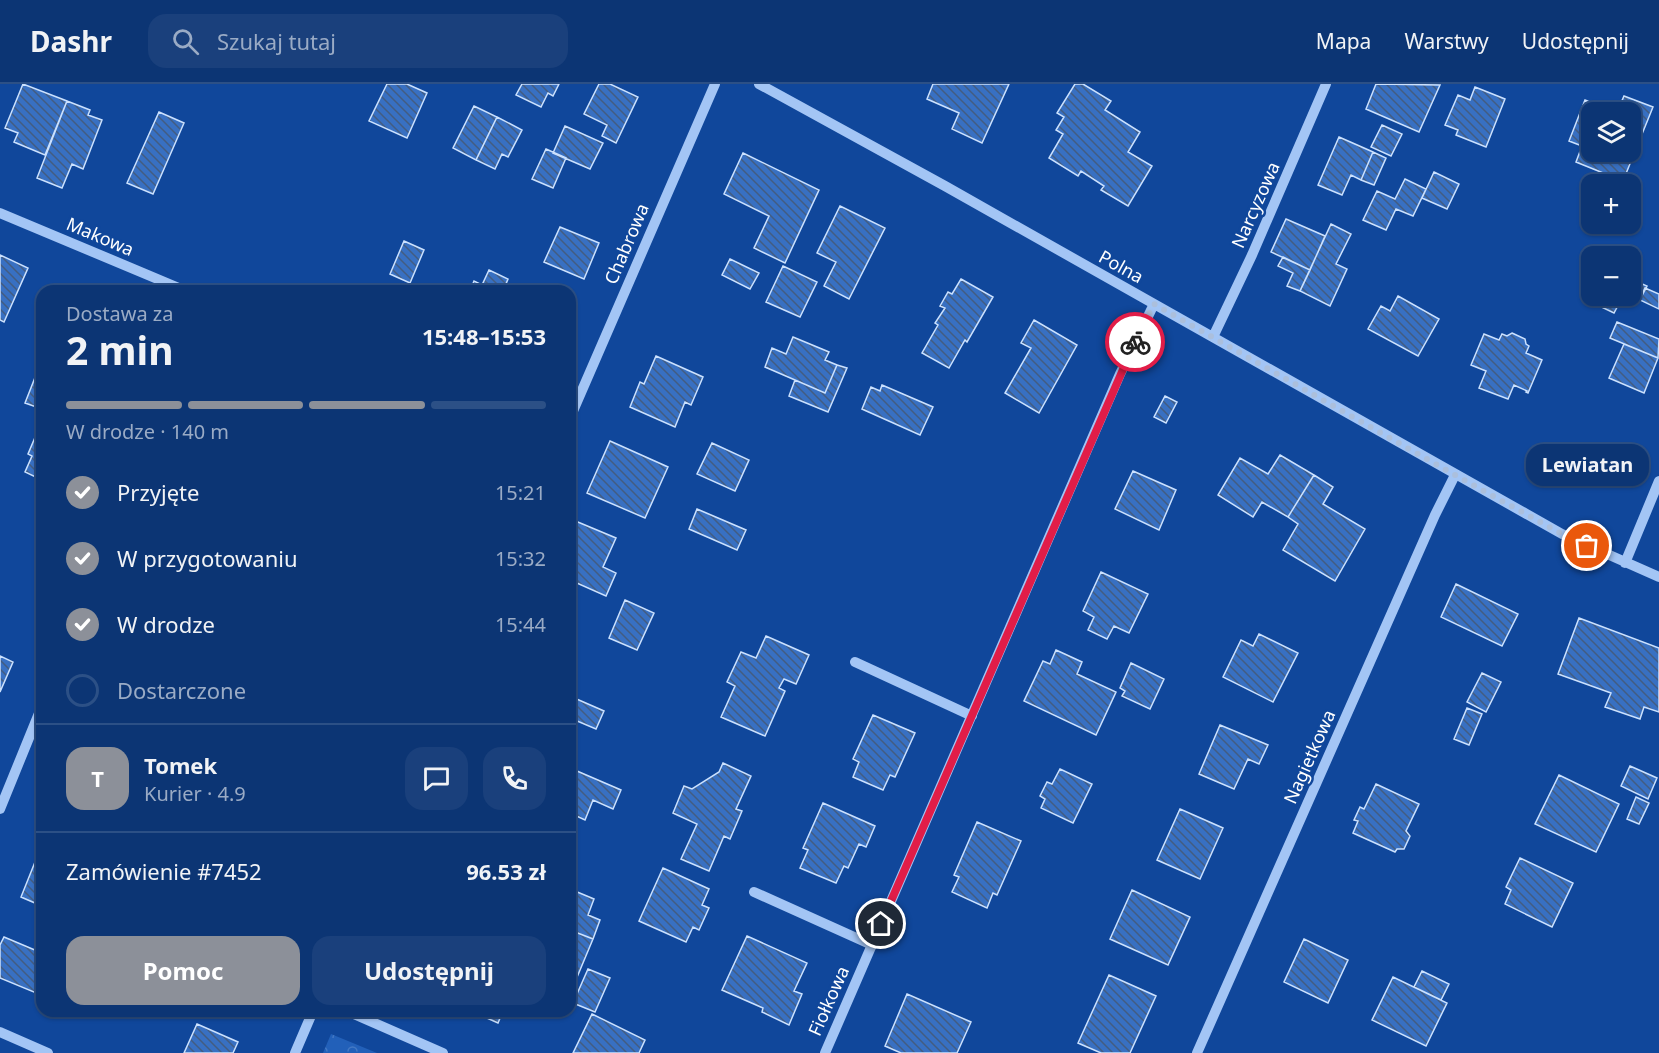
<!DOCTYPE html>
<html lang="pl">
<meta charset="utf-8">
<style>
:root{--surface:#0c3574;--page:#1a407c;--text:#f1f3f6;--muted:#9aabc5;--line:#2c5086;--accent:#8c9099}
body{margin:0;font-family:"Noto Sans",sans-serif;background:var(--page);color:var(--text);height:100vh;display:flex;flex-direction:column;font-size:22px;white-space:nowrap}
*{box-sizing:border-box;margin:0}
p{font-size:20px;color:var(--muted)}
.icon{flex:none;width:33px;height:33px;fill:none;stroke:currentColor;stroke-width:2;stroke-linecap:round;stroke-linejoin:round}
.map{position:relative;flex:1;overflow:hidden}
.drawer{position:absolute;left:36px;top:201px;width:540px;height:732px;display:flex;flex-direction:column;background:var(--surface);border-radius:18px;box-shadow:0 2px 4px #0004,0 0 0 2px var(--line)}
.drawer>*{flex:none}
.buttons{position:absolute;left:1581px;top:18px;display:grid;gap:12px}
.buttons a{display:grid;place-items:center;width:60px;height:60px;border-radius:12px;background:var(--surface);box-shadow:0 2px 4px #0004,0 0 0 2px var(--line);font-size:30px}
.pin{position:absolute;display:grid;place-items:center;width:51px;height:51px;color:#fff;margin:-26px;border:3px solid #fff;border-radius:50%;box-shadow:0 2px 6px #0007}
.courier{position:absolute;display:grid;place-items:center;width:60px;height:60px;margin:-30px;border:4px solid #e11d48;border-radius:50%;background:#fff;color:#222;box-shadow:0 2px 8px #0007}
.bubble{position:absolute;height:42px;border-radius:18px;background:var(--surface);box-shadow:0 2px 4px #0004,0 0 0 2px var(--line);font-size:20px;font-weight:700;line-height:42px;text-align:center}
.head em{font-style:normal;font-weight:700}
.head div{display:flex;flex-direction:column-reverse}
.head{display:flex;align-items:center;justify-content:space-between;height:102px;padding:0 30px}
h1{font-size:39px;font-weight:700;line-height:45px}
.bar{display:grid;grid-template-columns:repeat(4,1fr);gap:9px 6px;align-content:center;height:72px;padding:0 30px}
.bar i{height:8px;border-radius:4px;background:var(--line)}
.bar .active{background:var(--accent)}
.bar p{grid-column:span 4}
.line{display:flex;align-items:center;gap:15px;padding:0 30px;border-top:2px solid var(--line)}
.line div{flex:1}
.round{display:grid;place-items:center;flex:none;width:63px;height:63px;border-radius:18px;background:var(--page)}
ol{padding:0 30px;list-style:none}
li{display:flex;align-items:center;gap:18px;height:66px}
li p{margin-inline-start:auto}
li .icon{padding:6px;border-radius:50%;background:var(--accent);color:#fff;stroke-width:4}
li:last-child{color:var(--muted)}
li i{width:33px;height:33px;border:3px solid var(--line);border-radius:50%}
.cta{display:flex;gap:12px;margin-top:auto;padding:12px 30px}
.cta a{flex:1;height:69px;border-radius:18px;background:var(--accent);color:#fff;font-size:24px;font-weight:700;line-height:69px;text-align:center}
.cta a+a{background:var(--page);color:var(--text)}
header{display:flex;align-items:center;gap:36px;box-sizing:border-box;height:84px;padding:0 30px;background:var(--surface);border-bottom:2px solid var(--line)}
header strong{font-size:28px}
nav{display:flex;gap:33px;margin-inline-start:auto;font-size:21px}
.search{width:420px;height:54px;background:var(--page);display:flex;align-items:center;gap:15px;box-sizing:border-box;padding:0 21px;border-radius:18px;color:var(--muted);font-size:22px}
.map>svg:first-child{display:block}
.forest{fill:url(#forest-crowns)}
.building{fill:url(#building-back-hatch);stroke:#cbe1fe;stroke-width:1.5}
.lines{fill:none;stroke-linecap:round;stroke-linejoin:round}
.minor{stroke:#a3c5f5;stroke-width:10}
.done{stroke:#abbfdc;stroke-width:6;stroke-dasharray:0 10.8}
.route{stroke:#e11d48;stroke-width:8}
.labels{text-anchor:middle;stroke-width:5;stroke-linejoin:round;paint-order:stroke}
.street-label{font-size:18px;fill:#fff;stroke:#10479b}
</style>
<header>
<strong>Dashr</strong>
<div class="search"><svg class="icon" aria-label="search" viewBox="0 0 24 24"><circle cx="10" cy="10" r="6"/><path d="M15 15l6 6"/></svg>Szukaj tutaj</div>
<nav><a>Mapa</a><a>Warstwy</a><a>Udostępnij</a></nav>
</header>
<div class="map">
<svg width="1659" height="969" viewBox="0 0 1659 969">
<defs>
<pattern id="forest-crowns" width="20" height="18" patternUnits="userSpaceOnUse" patternTransform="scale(1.5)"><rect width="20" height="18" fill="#2260b9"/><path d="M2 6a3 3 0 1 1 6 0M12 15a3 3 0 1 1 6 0" fill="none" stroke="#4378c4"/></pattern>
<pattern id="building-back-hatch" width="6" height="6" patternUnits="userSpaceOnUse" patternTransform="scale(1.5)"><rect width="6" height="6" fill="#3870c2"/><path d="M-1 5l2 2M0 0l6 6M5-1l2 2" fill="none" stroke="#435c81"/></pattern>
</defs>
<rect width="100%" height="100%" fill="#10479b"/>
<!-- forest -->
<path class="forest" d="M331,950l46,19h-54z"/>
<!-- building -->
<path class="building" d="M23,0l44,17 -22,54 -31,-13 4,-9 -13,-5z
M387,0h20l20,9 -20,45 -38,-17z
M522,0h37l-6,12 -5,-3 -7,14 -25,-12z
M599,0h11l28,13 -22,46 -14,-7 5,-11 -23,-11z
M933,0h76l-27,59 -30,-14 7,-16 -32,-14z
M1075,0h8l28,17 -6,9 35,22 -12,20 24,14 -24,40 -27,-16 3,-4 -23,-15 -3,5 -29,-18 14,-24 -7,-4 8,-13 -7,-4z
M1376,0l64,1 -21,47 -53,-23z
M1475,3l30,12 -19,48 -30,-12 2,-5 -13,-5 13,-30 12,5z
M1624,12l29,11 -30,74 -47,-19 6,-16 -13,-5 16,-41 30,12h-23v40h38v-40h-13z
M67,17l23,9 -2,5 14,5 -19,49 -11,-5 -10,24 -25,-10z
M474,22l23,11 -21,43 -23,-12z
M159,28l25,11 -31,71 -26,-11z
M497,33l25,13 -14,27 -6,-3 -7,15 -19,-9z
M1382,41l20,9 -11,22 -20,-9z
M565,42l38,17 -13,26 -37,-16z
M1339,53l34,15 -12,28 -10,-5 -9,20 -24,-10z
M546,65l20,9 -13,30 -21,-9z
M1373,68l13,6 -12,27 -13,-5z
M743,69l76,37 -34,73 -31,-15 15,-32 -45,-22z
M1434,88l25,12 -12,25 -25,-11z
M1405,95l21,10 -13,27 -17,-7 -10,21 -23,-10 14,-29 18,8z
M840,122l45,22 -36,71 -25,-13 12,-24 -19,-9z
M1286,135l39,17 -15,34 -39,-18z
M1331,140l20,10 -15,30 11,5 -17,37 -30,-15z
M560,143l39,16 -15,36 -40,-17z
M404,157l20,9 -14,33 -20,-9z
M0,171l28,13 -24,54 -4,-2z
M1283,173l27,13 -10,21 -13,-5 6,-13 -15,-7z
M730,175l29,14 -9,16 -28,-14z
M783,182l34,16 -17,35 -34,-15z
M489,186l19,9 -5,12h-33l4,-10 8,4z
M961,195l32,18 -26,45 -2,-2 -16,28 -27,-15 16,-28 -3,-2 10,-15 -5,-2 8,-14 4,2z
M1631,195l16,7 -9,17 -15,-7h7z
M1645,204l14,6v15l-19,-9z
M1398,212l41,23 -21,37 -50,-27 13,-23 9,5z
M1599,212h24l-9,17 -19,-9z
M1034,236l43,25 -38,68 -34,-20 26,-45 -10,-5z
M1617,238l42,17 -1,19 -48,-20z
M1512,249l13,6 1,5 3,2 -3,7 16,7 -14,33 -2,-1 1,-1 -13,-6 -6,14 -29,-11 7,-17 -15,-6 13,-31 15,6 3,-6 5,2z
M793,253l36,15 -4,8 12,5 -12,28 -60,-26 7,-19 14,6z
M1624,260l34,14 -14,35 -35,-15z
M656,272l47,21 -12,28 -6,-3 -10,25 -45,-20 10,-25 4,2z
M837,281l10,3 -19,44 -39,-16 6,-16 30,13z
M36,291l6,2v32l-17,-6z
M882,301l51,22 -13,28 -58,-26 9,-22 9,4z
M1165,312l12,6 -11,21 -12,-6z
M42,337v59l-17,-8 7,-16 -4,-2z
M610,357l58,26 -23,51 -58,-25z
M712,359l37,17 -14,31 -38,-17z
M1280,371l34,20 -26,42 -26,-15 -9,15 -35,-22 22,-37 28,16z
M1133,387l43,19 -17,40 -44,-21z
M1314,391l19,12 -10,17 42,25 -30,52 -52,-31 15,-26 -10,-7z
M697,425l49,21 -9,20 -48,-21z
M573,436l43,18 -13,29 13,6 -10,23 -36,-16v-53z
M1101,488l47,22 -19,39 -15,-7 -7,13 -19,-9 6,-13 -11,-6z
M1456,500l62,30 -16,32 -61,-29z
M625,516l29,13 -17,37 -28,-12z
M1579,534l80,30v64l-15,-5 -4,12 -35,-12 6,-14 -53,-19z
M570,537l7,3 -7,16z
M1259,550l39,19 -25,49 -50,-25 18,-37 12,6z
M766,552l43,19 -13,29 -12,-5 -5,9 6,3 -20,45 -44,-19 14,-31 -8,-4 14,-30 15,6z
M1056,566l26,12 -5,12 39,18 -20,43 -72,-34 19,-40 7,3z
M0,572l13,6 -13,30z
M1131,579l33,16 -14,30 -28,-13 3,-5 -5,-3z
M1482,589l19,9 -15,30 -19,-10z
M572,613l32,14 -8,18 -26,-11z
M1467,624l15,6 -13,31 -15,-6z
M873,631l42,18 -20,44 -5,-2 -7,15 -30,-13 6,-15 -6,-3z
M1220,641l48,20 -9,19 -11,-5 -14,30 -35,-15z
M723,679l28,13 -15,33 6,2 -12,28 -6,-3 -15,35 -28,-12 16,-35 -24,-11 11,-27 8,3 27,-17z
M1630,682l27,12 -9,21 -27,-13z
M570,684l51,22 -8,19 -20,-9 -8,20 -15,-7z
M1060,685l32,15 -19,39 -32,-15 4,-9 -5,-3 7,-14 5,2z
M1559,691l60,29 -23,48 -61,-28z
M1376,700l43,20 -13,27 4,5 -6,13h-7l-2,3 -42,-19 5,-12 -4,-1 6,-13 4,2z
M1636,713l13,6 -10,21 -12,-5z
M823,719l52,23 -9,21 -7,-3 -11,24 -4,-2 -8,17 -36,-15 8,-18 -5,-2z
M1180,725l43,19 -23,51 -43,-19z
M977,738l44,19 -24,54 -4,-2 -6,15 -35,-16 7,-15 -5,-2z
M41,763h1v59l-21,-9z
M1520,774l53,25 -21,44 -47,-23 6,-14 -5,-3z
M663,784l46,21 -7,16 7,3 -10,22 -6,-3 -7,15 -47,-21z
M570,805l24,10 -6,16 12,5 -7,19 -23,-9v-8l5,-12 -5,-2z
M1132,806l58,27 -22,48 -58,-26z
M570,846l23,9 -18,43 -5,-2z
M747,852l60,27 -13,28 8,3 -13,31 -27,-13 1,-4 -41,-18z
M4,853l38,16 -1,42 -41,-17v-33z
M1304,855l44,21 -20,43 -44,-21z
M588,885l22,9 -15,34 -22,-9z
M1422,887l27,13 -8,16 -27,-13z
M1109,891l47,21 -26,57h-29l-23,-10z
M1393,893l54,26 -21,43 -54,-26z
M907,910l64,28 -14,31h-56l-16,-7z
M471,927h32l-5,12z
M592,930l53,26 -6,13h-66z
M197,940l41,18 -5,11h-49z"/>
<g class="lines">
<!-- minor -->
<path class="minor" d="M759,0l186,102 617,348 97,43
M0,129l186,78
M1213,253l39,-82 74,-171
M570,334l145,-334
M1625,479l34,-82
M855,578l117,54
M0,725l42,-103
M754,808l118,53
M347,927l96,42
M0,948l48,21
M295,969l18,-42
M825,969l295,-679 34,-70
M1197,969l238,-538 20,-40"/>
</g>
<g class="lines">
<!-- done -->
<path class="done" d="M1135,258l19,-38 301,171 107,59 25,12"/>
<!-- route -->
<path class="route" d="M881,840l254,-582"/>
</g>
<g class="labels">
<!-- street labels -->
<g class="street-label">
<text transform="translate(1256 121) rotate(-66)" y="6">Narcyzowa</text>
<text transform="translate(100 153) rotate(23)" y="6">Makowa</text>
<text transform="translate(627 160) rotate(-67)" y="6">Chabrowa</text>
<text transform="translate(1121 183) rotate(29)" y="6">Polna</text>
<text transform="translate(1310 673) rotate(-66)" y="6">Nagietkowa</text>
<text transform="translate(829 917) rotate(-66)" y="6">Fiołkowa</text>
</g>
</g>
</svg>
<div class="buttons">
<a><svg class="icon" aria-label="layers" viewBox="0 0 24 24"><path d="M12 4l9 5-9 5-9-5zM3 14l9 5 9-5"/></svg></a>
<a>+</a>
<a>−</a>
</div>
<div class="pin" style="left:1587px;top:462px;background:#ea580c"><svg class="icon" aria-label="bag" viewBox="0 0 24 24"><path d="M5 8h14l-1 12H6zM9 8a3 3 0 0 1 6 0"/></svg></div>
<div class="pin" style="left:881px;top:840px;background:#1f2937"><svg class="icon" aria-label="home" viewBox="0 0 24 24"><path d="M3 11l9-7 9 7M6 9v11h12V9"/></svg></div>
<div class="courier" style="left:1135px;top:258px"><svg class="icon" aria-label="bike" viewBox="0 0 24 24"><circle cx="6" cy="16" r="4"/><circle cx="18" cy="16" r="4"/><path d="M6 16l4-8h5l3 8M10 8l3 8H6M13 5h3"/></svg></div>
<div class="bubble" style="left:1526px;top:360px;width:123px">Lewiatan</div>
<section class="drawer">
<div class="head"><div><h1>2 min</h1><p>Dostawa za</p></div><em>15:48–15:53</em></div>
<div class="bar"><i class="active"></i><i class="active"></i><i class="active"></i><i></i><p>W drodze · 140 m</p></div>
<ol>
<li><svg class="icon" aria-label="check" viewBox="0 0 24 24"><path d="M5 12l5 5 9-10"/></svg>Przyjęte<p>15:21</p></li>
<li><svg class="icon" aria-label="check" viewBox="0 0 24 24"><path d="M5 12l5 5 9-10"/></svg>W przygotowaniu<p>15:32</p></li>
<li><svg class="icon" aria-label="check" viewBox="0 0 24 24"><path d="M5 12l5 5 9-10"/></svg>W drodze<p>15:44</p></li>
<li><i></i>Dostarczone</li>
</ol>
<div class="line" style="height:108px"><b class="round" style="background:var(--accent);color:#fff">T</b><div><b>Tomek</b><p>Kurier · 4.9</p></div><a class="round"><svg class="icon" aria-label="chat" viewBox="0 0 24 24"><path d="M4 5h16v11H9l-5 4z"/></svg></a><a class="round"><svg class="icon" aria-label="phone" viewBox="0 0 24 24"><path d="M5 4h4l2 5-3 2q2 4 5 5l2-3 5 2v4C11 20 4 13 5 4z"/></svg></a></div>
<div class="line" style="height:78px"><div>Zamówienie #7452</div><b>96.53 zł</b></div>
<div class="cta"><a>Pomoc</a><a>Udostępnij</a></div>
</section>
</div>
